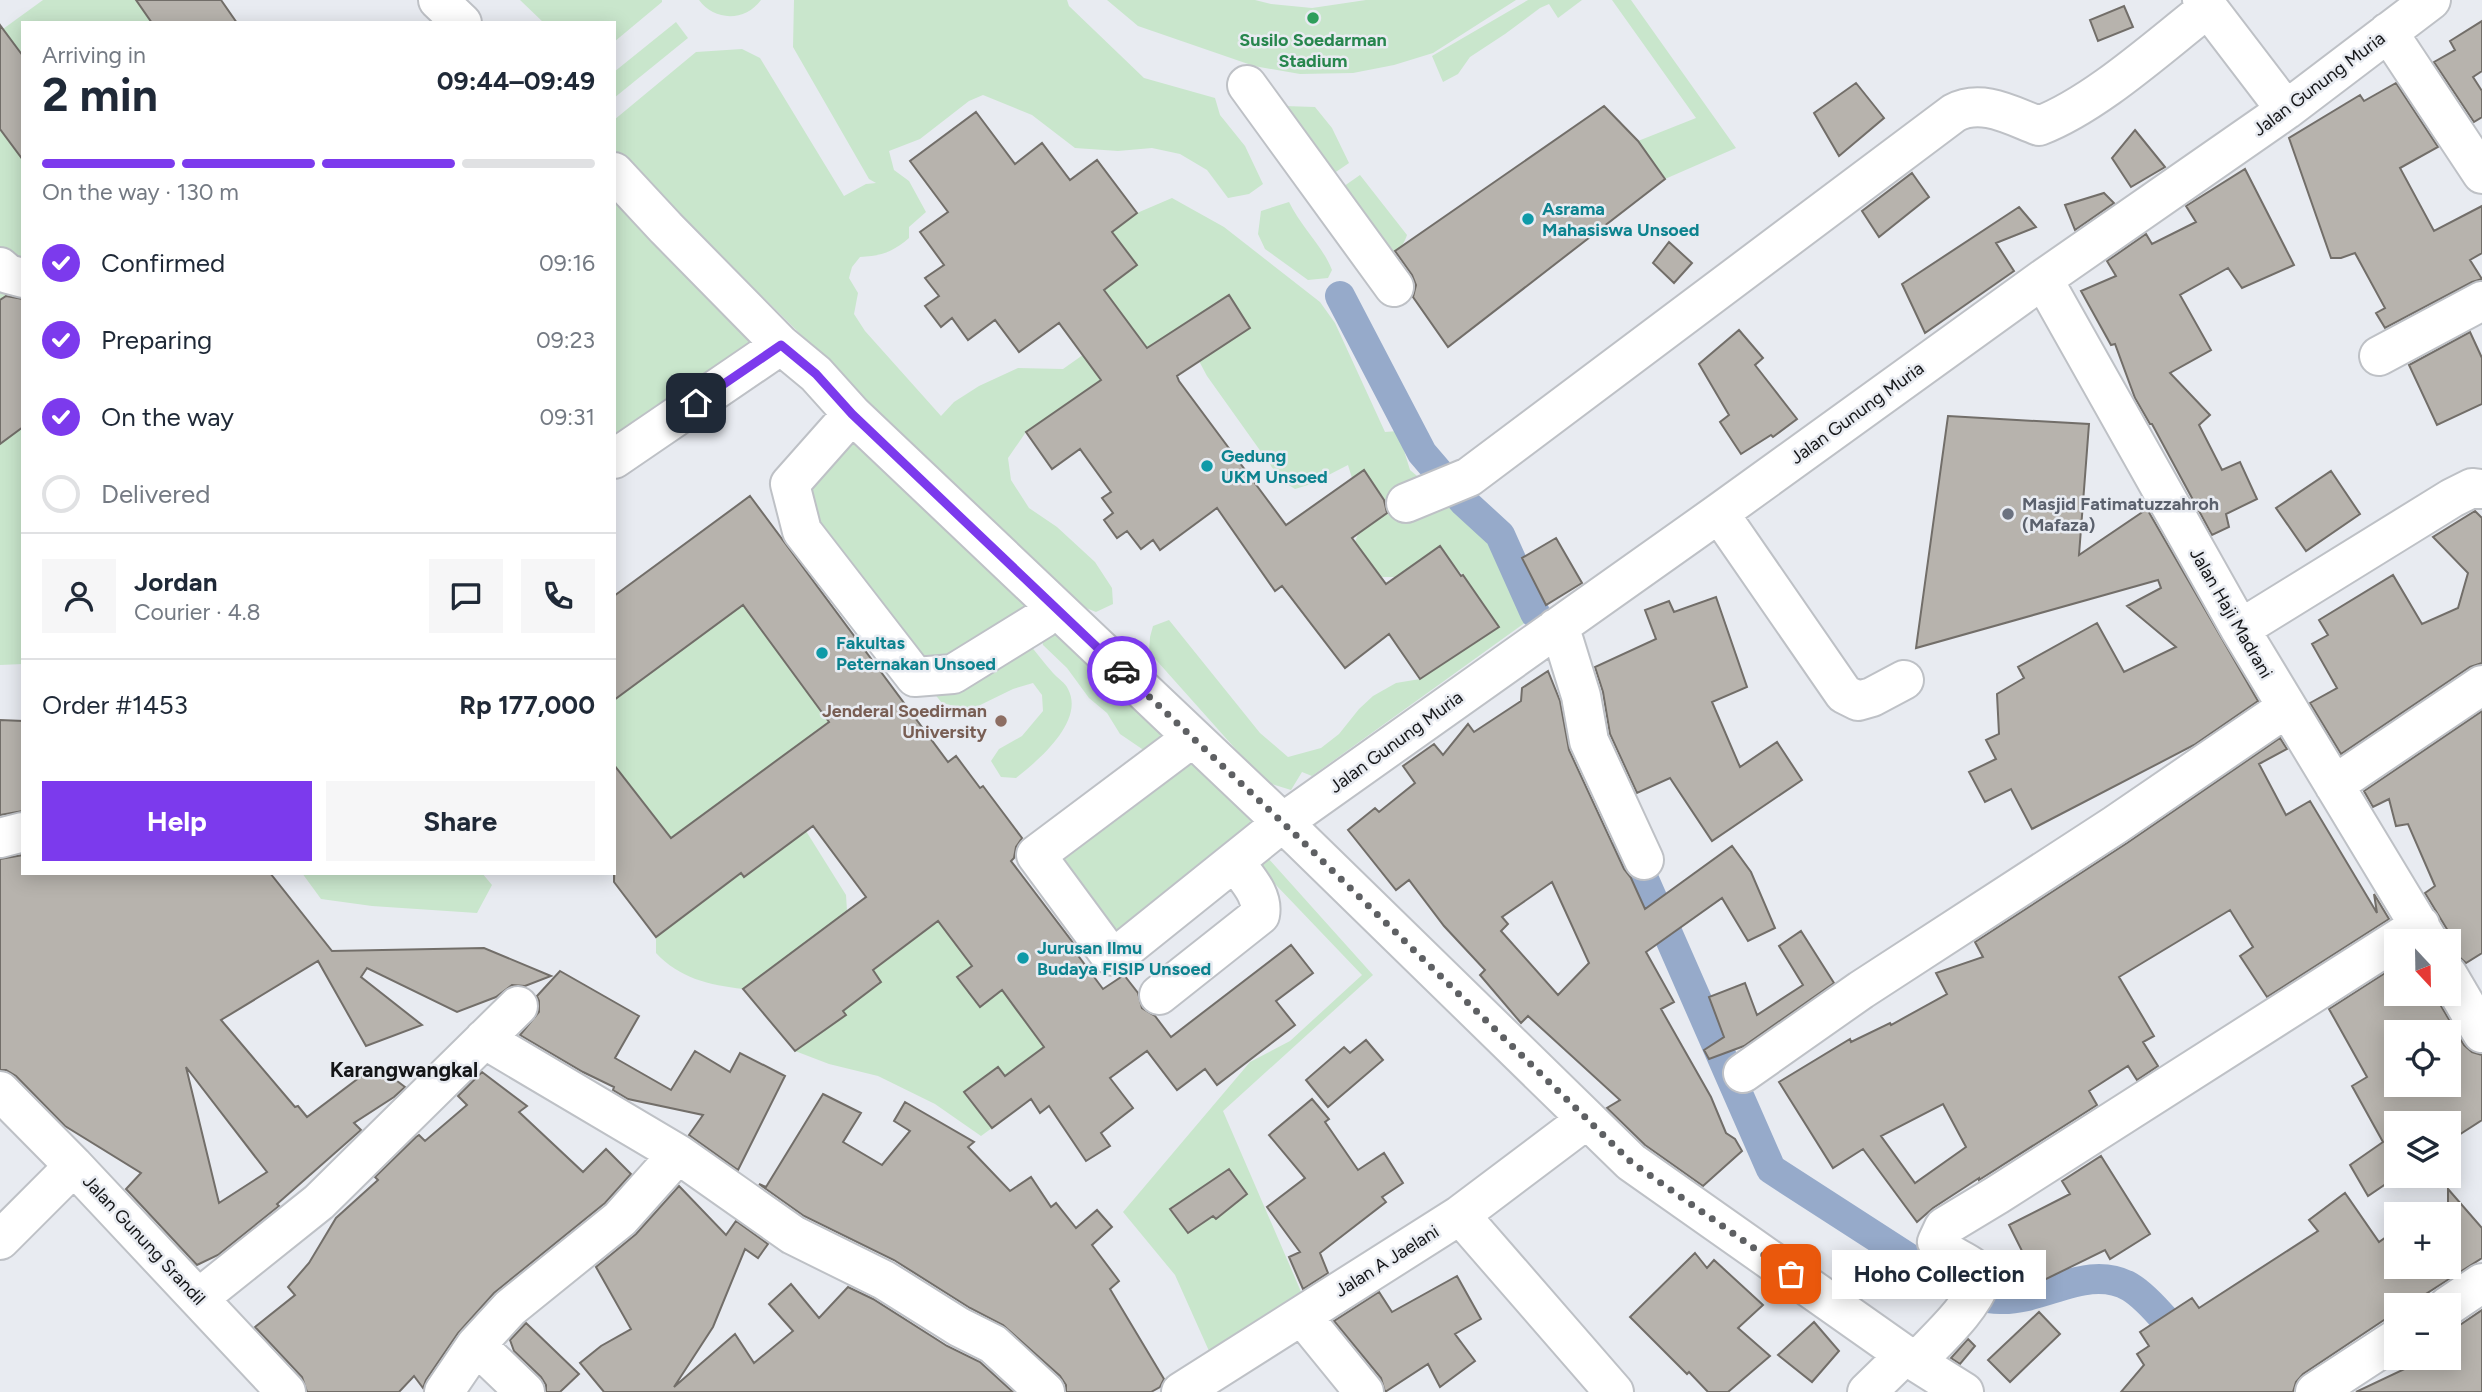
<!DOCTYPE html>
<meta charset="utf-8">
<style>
:root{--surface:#fff;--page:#f6f6f7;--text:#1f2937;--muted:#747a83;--line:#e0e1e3;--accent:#7c3aed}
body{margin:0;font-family:Figtree,sans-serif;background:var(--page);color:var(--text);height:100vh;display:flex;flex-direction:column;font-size:26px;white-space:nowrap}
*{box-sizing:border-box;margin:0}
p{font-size:23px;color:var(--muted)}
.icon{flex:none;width:38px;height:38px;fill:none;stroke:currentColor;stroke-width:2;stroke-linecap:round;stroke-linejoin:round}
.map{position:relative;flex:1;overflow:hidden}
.side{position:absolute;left:21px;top:21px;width:595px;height:854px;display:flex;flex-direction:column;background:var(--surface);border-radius:0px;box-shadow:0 4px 18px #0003}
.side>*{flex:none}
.needle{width:46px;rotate:158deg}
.controls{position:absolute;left:2384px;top:929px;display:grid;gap:14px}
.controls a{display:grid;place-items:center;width:77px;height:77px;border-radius:0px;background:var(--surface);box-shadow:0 4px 18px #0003;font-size:35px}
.pin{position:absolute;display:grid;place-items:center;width:60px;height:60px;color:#fff;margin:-30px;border-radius:14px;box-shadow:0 4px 10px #0006}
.courier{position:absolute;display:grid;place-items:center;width:70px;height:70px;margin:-35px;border:5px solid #7c3aed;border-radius:50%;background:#fff;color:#222;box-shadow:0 2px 9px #0007}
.bubble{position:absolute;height:49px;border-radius:0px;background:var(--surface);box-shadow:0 4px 18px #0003;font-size:23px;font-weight:700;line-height:49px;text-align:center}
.summary em{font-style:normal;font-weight:700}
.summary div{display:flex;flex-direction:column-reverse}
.summary{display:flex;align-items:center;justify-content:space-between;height:119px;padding:0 21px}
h1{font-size:46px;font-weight:700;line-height:52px}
.bar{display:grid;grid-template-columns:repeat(4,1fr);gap:10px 7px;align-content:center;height:84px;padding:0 21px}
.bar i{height:9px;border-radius:5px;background:var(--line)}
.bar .selected{background:var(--accent)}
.bar p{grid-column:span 4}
.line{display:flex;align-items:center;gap:18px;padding:0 21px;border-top:2px solid var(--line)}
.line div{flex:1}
.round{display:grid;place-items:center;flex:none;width:74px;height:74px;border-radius:0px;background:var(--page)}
ol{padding:0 21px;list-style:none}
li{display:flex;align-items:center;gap:21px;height:77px}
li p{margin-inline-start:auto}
li .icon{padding:7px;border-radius:50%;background:var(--accent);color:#fff;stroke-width:4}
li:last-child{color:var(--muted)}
li i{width:38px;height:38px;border:4px solid var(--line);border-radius:50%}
.cta{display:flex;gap:14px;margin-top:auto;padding:14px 21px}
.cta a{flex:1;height:80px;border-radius:0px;background:var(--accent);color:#fff;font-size:28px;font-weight:700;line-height:80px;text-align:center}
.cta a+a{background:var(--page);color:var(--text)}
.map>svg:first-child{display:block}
.green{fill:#c9e6cc}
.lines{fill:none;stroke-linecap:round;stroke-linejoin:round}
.canal{stroke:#96aaca;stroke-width:30}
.building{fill:#b7b3ad;stroke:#726e69;stroke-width:2;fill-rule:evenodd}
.minor-casing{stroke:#bec1c6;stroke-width:42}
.minor{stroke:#fff;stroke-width:38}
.done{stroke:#5e6063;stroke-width:7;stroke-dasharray:0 12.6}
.route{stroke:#7c3aed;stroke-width:9}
.leisure-dot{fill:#2e9e5b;stroke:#e8ebf1;stroke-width:2.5}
.culture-dot{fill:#0f9aa8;stroke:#e8ebf1;stroke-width:2.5}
.worship-dot{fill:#6b7280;stroke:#e8ebf1;stroke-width:2.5}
.education-dot{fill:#8d6e63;stroke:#e8ebf1;stroke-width:2.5}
.labels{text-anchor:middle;stroke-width:5;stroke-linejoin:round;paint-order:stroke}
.leisure-label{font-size:18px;font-weight:bold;fill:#27864d;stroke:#e8ebf1}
.street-label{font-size:18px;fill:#141517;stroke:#e8ebf1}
.culture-label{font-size:18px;font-weight:bold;fill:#0d838f;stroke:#e8ebf1;text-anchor:start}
.worship-label{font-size:18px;font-weight:bold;fill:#5b616d;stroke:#e8ebf1;text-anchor:start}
.education-label{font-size:18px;font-weight:bold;fill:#785e54;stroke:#e8ebf1;text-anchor:end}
.quarter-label{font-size:21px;font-weight:bold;fill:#141517;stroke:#e8ebf1}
</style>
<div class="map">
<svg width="2482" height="1392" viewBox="0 0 2482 1392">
<rect width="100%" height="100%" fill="#e8ebf1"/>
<!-- green -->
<path class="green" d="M43,0h93l16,23h-129v33l-20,-27z
M520,0h142v2l-48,40v-19h-70z
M699,0h62c-16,22 -47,21 -62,0z
M794,0h273l2,6 75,72 71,20 5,17 25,31 18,38 -14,10 -21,4 -21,-28 -27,-16 -28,-6 -34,3 -43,-3 -43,-33 -49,-20 -14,6 -49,38 -31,12 5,19 15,11 17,31 -17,15v11c-16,14 -28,18 -49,19l-8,10 -3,11 9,15 -4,21 11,17 76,85 13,-14 25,-16 39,-18 45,1 65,-46 -24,-33 33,-25 -25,-33 25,-19 35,-15 52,29 96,75 15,21 50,109 13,-1 12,39 65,55 23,32 28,65 -214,154 -10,-4 -11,18 -26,-8 -116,-130 1,-15 3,-11 16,-6 91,113 28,24 33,-9 18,-14 20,-25 14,-13 23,-13 24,-4 78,-52 -35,-52 -9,-9 -14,-20 -44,31h-15l-26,-35 3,-8 34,-24 -27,-39 -13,7 -4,-13 -37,19 -16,5 -14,-9 -74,-104 -8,-15 51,-33 -22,-33 -74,48 -128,89 -18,26 3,22 18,28 28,19 38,35 17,26 1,16 -17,8 -15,-6 -147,-133 -63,-69 -105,-104 -131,-120 -21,-29v-31l82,-68 46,-3 18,9 84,138 22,-12 10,-1 -7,-4 -76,-132z
M1107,0h148l16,4 41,4 54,-8h150l-83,53 -39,12 -41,8 -53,1 -46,-8 -116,-40z
M1528,0h54l-24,18 -9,-14 -9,4 -35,26 -35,23 -12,17 -15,8 -11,-26z
M1612,0h19l105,148 -71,31 -27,-38 58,-23z
M676,22l12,16 -74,60v-26z
M1284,106l31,1 17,21 17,35 -19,13z
M0,129l23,31v136l-6,-8 -17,12z
M1360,175l47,60c-5,15 -12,18 -26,19l-44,-63z
M614,185l146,157 -146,100z
M1289,202c12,25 33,43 43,68l-4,8 -20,2 -43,-31 -7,-15 3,-23z
M852,414l204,194 -28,35c9,10 16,20 25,30 5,6 12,9 15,16 17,32 -29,71 -52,89l-15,-1 -10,-16 8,-12 23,-13 21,-25 -1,-16 -9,-12 -20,6 -43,21 -28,-7 -140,-172 4,-67z
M23,427v237l-23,1v-221z
M743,605l86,117 -23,109 40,64 1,16 -104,78c-34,-4 -64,-11 -87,-36v-16l57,-43 -99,-129v-65z
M1051,627l117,101 -5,17 -18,6 -25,-17 -13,-21 -18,-15 -22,-30 -24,-23 -2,-11z
M1192,738l90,85 -171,133 -73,-99z
M1267,857l106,118 -150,136 79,183 -93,57 -34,-76 -52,-63 127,-150 40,-21 72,-66 -110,-115z
M302,873h180l10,12 -15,28 -105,-7 -51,-7z
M938,921l34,45 -14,11 21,30 23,-17 42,57 -39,29 -40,17 27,35 -11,8 -46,-32 -57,-28 -49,-12 -34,-13 51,-36 -11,-14 18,2 28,-21 -9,-12z"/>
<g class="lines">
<!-- canal -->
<path class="canal" d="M1340,296l82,157 42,49 36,33 35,78
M1628,843l143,326 178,115c17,7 32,15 51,15 43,2 88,-36 130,-12 28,17 70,78 93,105"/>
</g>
<!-- building -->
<path class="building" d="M136,0h85l16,23h-85z
M2124,6l9,21 -35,14 -8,-21z
M2482,21v50l-9,6 9,14v26l-8,5 -40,-60 21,-12 -5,-9z
M0,25l23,31v104l-23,-31z
M1856,83l28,35 -45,38 -25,-43z
M2396,83l42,64 -38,21 34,63 48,-25v47l-12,7 12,19 -10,3 -87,46 -9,-15 9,-5 -30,-55 -14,5h-10l-42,-120 71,-43 4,6z
M1604,106l34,35 27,38 -217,168 -35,-50 3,-12 -4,-10 -17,-24z
M976,112l39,52 27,-21 28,37 27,-20 40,53 -25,19 25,33 -33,25 43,58 82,-53 21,33 -73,48 2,5 107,144 78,-55 20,30 3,13 -35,25 34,46 54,-38 21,30 2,-1 36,52 -79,52 -31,-45 -44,34 -63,-82 -7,5 -58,-83 -57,42 -7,-10 -12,9 -14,-18 -10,7 -13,-18 9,-7 -11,-15 9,-6 -31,-43 -28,20 -26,-37 75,-52 -42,-57 -40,29 -24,-32 -27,20 -16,-22 -11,9 -16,-21 14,-10 -14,-18 19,-13 -24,-33 28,-20 -38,-51z
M2135,130l30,37 -34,20 -19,-29z
M2245,169l49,96 -52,23 -14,-20 -48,27 31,55 -41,23 40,42 -11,10 23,45 18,-8 17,37 -31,15 3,13 -17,8 -60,-111h-2l-15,-26 -20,-54 -4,1 -30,-54 35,-15 -9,-15 39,-27 6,10 44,-22 -10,-16z
M1912,173l17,24 -50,40 -17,-26z
M2104,193l10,10 -39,27 -10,-25z
M2019,207l17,20 -40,16 18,28 -89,62 -23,-49z
M1669,242l23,21 -18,20 -21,-20z
M6,296l17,3v128l-23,17v-144z
M1739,330l24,28 -8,7 42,54 -24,18 -2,-2 -30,19 -21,-32 9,-7 -30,-51z
M2470,332l12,26v46l-45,21 -28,-60z
M1948,416l141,8 -10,131 68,-46 111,192 -64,44 -162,84 -21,-40 -26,13 -16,-30 27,-13 -10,-19 13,-6 -2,-40 27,-16 -6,-11 79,-44 27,49 52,-25 -49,-41 34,-18 -3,-8 -242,68z
M2331,471l29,43 -54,37 -30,-43z
M750,496l198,266 8,-6 24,32 3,-2 39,52 -6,9 -2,11 -3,3 66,87 -3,2 29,39 21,-14 14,18 4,15 13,8 16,21 120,-92 22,28 -37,28 19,24 -78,60 -12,-16 -28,21 -30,-39 -37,27 23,30 -32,25 9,13 -24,15 -37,-55 -9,7 -9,-14 -39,29 -28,-36 34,-25 7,9 39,-29 -42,-57 -22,17 -23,-30 15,-11 -34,-45 -65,49 8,12 -38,29 3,4 -51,36 -52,-62 123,-92 -53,-71 -69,51 -3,-4 -85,64 -42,-55v-117l57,73 158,-116 -86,-117 -129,95v-104z
M2475,511l7,7v145l-12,4 -129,87 -31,-51 27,-15 -25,-44 16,-9 -9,-15 74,-45 29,49 36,-16 10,-35 -35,-36z
M1556,538l26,45 -36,22 -24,-47z
M1716,597l31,90 -35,15 28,65 37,-25 25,38 -90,61 -42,-63 -33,15 -27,-59 -7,-42 -8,-25 61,-28 -11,-29 24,-9 5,11z
M1548,671l12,30 9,49 55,119 7,9 14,31 87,-63 19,26 24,56 -27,13 -26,-43 -76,54 28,50 -13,7 50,88 15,36 9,6 7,12 -39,35 -58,-41 -38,-37 13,-8 -92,-84 -7,7 -41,-48 5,-5 -41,-44 -35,-46 -13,10 -48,-60 27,-22 4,4 36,-29 -12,-17 31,-22 9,11 25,-31 6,8 47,-31 1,-13zM1552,882l37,81 -31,32 -57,-64 7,-7 -6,-7z
M2482,711v242l-16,10 -8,-7 -10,-3 3,-11 -3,-11 -23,-38 10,-7 -27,-62 -12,2 -7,-27 -16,8 -9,-16z
M0,720l23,1v90l-23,4z
M2280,738l7,11 -28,15 27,51 24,-14 67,112 -3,-19 15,25 -122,78 -27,-41 13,-9 -23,-37 -111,67 35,59 -11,6 15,24 -21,14 -9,-14 -39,25 8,14 -118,75v-2l-46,30 -16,14 -54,-73 -30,19 -54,-86 71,-43 1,3 39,-19 1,2 56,-31 -11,-21 47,-16 -8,-15 152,-99zM1943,1104l23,43 -51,36 -34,-47z
M23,855v18h247l62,78 152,-3 67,28 -26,10 -13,-1 -16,12 -39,15 -90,-44 -6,9 61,48 -56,21 -48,-85 -97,59 74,87 3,-1 9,11 69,-52 29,22 -11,10 -40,26 7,7 -84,74 2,2 -61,49 -21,10 -71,-76 15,-16 -76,-47 -49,-50 -10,-6h-6v-211zM186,1067l81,105 -48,31z
M1801,931l33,52 -90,63 -35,13 -5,-9 20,-13 -15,-40 36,-14 12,32 46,-30 -24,-39z
M2396,966v28h38l30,51 8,7 10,3v65l-34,22v-18h-52v53l-28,19 -18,-31 33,-23 -31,-56 15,-9 -38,-68zM2396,1032h52v53h-52z
M560,971l79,45 -24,42 56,32 24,-39 35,21 10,-19 45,23 -47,94 -49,-35 14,-20 -75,-16 -15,-9 1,-3 -31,-15 -63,-37 19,-23v-11l-2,-5z
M1366,1040l17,20 -55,47 -22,-27 38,-33 6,6z
M482,1072l45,34 -8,6 64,60 23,-23 25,25 -26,29 -111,90 -36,40 -32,47 -3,8 -9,-12 -15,16h-92l-5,-15 -47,-50 40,-32 -7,-8 21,-24 27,-45 42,-38 -3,-3 41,-40 3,-2 6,6 42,-36 -9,-9z
M823,1094l38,19 -18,29 39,23 28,-34 -16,-10 11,-19 69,40 -6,5 42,44 21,-14 20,30 5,-4 20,25 21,-18 15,17 -20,18 27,36 -9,8 54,90 -4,8 -9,5h-85v-7l-6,-9 -57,-51 -33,-17 -76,-48 -90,-44 -45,-32 7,3z
M1312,1099l17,20 -4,3 33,48 26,-17 19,30 -21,14 4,5 -66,51 8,20 -25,16 -14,-32 11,-5 -33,-45 38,-29 -36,-43z
M2101,1156l49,78 -40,25 -5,-9 -67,33 -29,-58 61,-31 -8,-13z
M1229,1169l18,25 -31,25 -3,-3 -25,17 -18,-24z
M679,1186l47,49 10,-14 32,23 -10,14 -13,-9 -32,78 -39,60 61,-53 19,29 39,-32 -24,-27 22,-20 28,34 29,-31 25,12 74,47 33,16 33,30h-409l-24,-29 21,-17 30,-17 -35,-62 40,-33z
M2448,1189l34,39v30l-75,48h-11v6l-93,62 -7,8 -3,10h-172l23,-27 -7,-11 12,-8 -9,-14 52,-34 7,10 119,-77 -9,-11 36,-27 34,49 17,-12v37h52z
M1695,1253l12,15 7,-8 49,45 -25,23 32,28 -42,36h-20l-19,-20 -2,2 -57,-57z
M1457,1276l24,43 -26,15 20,27 -35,26 -12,-23 -43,28 -4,-14 -47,-57 45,-29 13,20z
M2482,1310v82h-126l61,-29 1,2 17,-7h13v-25z
M2039,1312l21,22 -50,48 -22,-22z
M1814,1322l25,29 -27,31 -34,-27z
M526,1323l53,51 -19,18h-14v-7l-5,-8 -27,-26 -4,-11z
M1968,1339l7,7 -15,18 -9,-6z"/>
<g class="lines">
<!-- minor casing -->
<g class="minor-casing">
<path id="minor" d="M438,0l24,23
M2202,0l84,110
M2388,32l94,142
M1247,85l147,202
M614,172l52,56 115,117 35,29 36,40 448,425 331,323 274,193 59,37
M0,267l8,7 15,4
M2043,279l197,350 189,313
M2379,356l103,-55
M852,414l-62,70 12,47 113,146 38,-3 89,-55 14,-11
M614,459l167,-114
M1406,503l63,-26 485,-364c28,-15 58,3 85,13 57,-22 119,-79 169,-118
M1719,513l125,181 14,7 14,-4 32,-17
M1556,628l8,13 17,55 8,45 55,119
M2240,629l212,-131 20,-10 10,1
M1192,738l-156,117 73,99 4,2 6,-2 163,-131 437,-310 324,-234 243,-169 145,-110
M2334,785l148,-100
M0,838l23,-6
M2448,975l34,58
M1159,995l101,-80c4,-20 -14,-37 -25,-53
M484,1039l194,115
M1743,1073l118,-83 254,-165 171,-117
M0,1091l74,75 212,226
M1460,1215l154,177
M0,1240l74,-74
M199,1298l120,-96 199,-196
M2448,1306l34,-23
M1302,1316l62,76
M476,1345l34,-37 110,-89 58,-65 115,81 91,45 75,47 34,17 52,48
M1916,1362c23,-25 54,-51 66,-83 -10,-20 -33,-19 -45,-37l7,-15 53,-32 423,-270
M444,1392l32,-47 49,47
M1181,1392l279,-177 126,-95
M1867,1392l38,-37
M2315,1392l81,-53"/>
</g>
<!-- minor -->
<use href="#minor" class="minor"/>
</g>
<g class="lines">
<!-- done -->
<path class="done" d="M1122,671l178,168 331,323 160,112"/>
<!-- route -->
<path class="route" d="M696,403l85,-58 35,29 36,40 270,257"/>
</g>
<!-- markers -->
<circle class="leisure-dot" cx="1313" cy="18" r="7"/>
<g class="culture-dot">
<circle cx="1528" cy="219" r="7"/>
<circle cx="1207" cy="466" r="7"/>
<circle cx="822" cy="653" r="7"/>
<circle cx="1023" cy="958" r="7"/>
</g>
<circle class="worship-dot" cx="2008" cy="514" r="7"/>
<circle class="education-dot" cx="1001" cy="721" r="7"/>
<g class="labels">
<!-- leisure labels -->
<g class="leisure-label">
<text x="1313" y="46">Susilo Soedarman<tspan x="1313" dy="21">Stadium</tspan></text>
</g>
<!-- street labels -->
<g class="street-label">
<text transform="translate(2319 84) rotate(-37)" y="6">Jalan Gunung Muria</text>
<text transform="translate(1857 413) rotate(-36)" y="6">Jalan Gunung Muria</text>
<text transform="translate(2231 613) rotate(60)" y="6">Jalan Haji Madrani</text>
<text transform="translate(1396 742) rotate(-36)" y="6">Jalan Gunung Muria</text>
<text transform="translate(144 1240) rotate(47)" y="6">Jalan Gunung Srandil</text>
<text transform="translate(1387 1261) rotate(-32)" y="6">Jalan A Jaelani</text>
</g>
<!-- culture labels -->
<g class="culture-label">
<text x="1542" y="215">Asrama<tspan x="1542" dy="21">Mahasiswa Unsoed</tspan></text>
<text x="1221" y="462">Gedung<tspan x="1221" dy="21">UKM Unsoed</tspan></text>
<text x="836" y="649">Fakultas<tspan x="836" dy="21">Peternakan Unsoed</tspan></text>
<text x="1037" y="954">Jurusan Ilmu<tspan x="1037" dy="21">Budaya FISIP Unsoed</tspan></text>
</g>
<!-- worship labels -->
<g class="worship-label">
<text x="2022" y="510">Masjid Fatimatuzzahroh<tspan x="2022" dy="21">(Mafaza)</tspan></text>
</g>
<!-- education labels -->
<g class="education-label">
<text x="987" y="717">Jenderal Soedirman<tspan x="987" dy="21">University</tspan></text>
</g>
<!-- quarter labels -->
<g class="quarter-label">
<text x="404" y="1077">Karangwangkal</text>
</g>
</g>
</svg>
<div class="controls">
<a><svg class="needle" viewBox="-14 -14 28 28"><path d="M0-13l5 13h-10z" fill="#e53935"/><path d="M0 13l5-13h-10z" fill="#747a83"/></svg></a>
<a><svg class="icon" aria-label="locate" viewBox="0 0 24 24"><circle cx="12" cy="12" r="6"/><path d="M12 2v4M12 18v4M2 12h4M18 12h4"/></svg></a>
<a><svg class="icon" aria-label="layers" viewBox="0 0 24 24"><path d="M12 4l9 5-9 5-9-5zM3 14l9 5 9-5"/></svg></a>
<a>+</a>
<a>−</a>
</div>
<div class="pin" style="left:1791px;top:1274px;background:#ea580c"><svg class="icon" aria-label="bag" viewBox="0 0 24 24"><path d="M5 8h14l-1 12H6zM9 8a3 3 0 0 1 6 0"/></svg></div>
<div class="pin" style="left:696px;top:403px;background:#1f2937"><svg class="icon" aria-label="home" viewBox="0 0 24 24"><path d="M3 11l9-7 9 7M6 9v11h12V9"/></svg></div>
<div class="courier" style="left:1122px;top:671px"><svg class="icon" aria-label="car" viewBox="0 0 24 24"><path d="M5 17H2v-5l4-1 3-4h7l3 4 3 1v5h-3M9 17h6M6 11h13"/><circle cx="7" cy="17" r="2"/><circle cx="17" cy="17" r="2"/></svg></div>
<div class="bubble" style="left:1832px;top:1250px;width:214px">Hoho Collection</div>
<section class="side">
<div class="summary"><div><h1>2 min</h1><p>Arriving in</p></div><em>09:44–09:49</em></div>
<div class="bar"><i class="selected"></i><i class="selected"></i><i class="selected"></i><i></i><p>On the way · 130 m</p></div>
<ol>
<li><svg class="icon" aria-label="check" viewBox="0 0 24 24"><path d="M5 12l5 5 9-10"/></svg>Confirmed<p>09:16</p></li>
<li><svg class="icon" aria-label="check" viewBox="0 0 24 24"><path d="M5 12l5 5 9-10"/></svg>Preparing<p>09:23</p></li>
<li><svg class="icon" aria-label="check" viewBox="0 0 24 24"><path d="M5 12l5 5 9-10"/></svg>On the way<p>09:31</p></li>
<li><i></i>Delivered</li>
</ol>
<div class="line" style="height:126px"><a class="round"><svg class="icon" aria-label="person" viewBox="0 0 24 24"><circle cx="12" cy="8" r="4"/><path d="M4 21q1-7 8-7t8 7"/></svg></a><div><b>Jordan</b><p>Courier · 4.8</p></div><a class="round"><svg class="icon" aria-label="chat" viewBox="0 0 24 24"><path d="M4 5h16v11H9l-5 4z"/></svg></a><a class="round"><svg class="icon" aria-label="phone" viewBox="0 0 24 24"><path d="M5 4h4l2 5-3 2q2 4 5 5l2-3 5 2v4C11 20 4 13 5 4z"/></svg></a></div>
<div class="line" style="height:91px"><div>Order #1453</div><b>Rp 177,000</b></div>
<div class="cta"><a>Help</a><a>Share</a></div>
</section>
</div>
